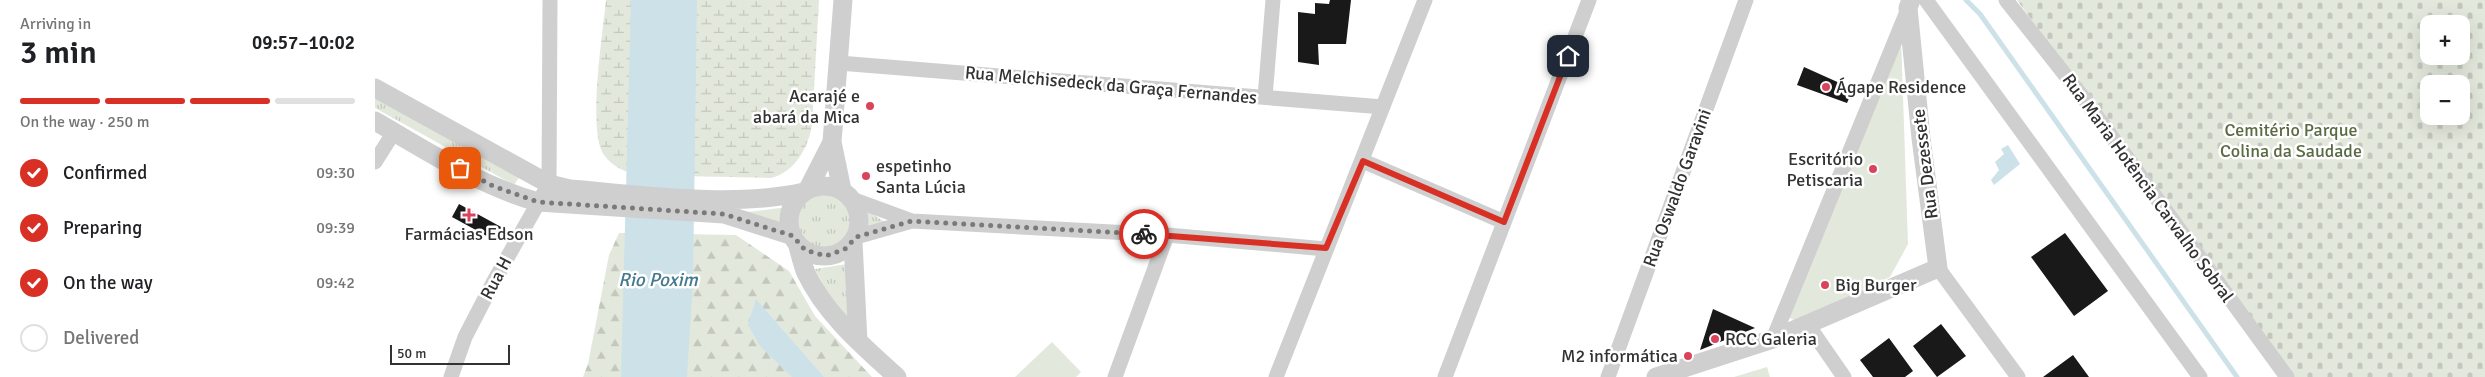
<!DOCTYPE html>
<meta charset="utf-8">
<style>
:root{--surface:#fff;--page:#f2f2f2;--text:#202124;--muted:#757577;--line:#e0e0e0;--accent:#d93025}
body{margin:0;font-family:Signika,sans-serif;background:var(--page);color:var(--text);height:100vh;display:flex;flex-direction:column;font-size:19px;white-space:nowrap}
*{box-sizing:border-box;margin:0}
p{font-size:16px;color:var(--muted)}
.icon{flex:none;width:28px;height:28px;fill:none;stroke:currentColor;stroke-width:2;stroke-linecap:round;stroke-linejoin:round}
.map{position:relative;flex:1;overflow:hidden}
.sheet{display:flex;flex-direction:column;background:var(--surface);width:375px}
.sheet>*{flex:none}
.controls{position:absolute;left:2045px;top:15px;display:grid;gap:10px}
.controls a{display:grid;place-items:center;width:50px;height:50px;border-radius:10px;background:var(--surface);box-shadow:0 5px 20px #0002;font-size:25px}
.scale{position:absolute;left:15px;bottom:12px;width:120px;box-sizing:border-box;padding-left:5px;border:2px solid #323232;border-top:0;font-size:14px;line-height:18px;white-space:nowrap;color:#323232;-webkit-text-stroke:4px #fff;paint-order:stroke}
.pin{position:absolute;display:grid;place-items:center;width:42px;height:42px;color:#fff;margin:-21px;border-radius:10px;box-shadow:0 2px 8px #0006}
.courier{position:absolute;display:grid;place-items:center;width:50px;height:50px;margin:-25px;border:4px solid #d93025;border-radius:50%;background:#fff;color:#222;box-shadow:0 1px 6px #0007}
.head em{font-style:normal;font-weight:600}
.head div{display:flex;flex-direction:column-reverse}
.head{display:flex;align-items:center;justify-content:space-between;height:85px;padding:0 20px}
h1{font-size:32px;font-weight:600;line-height:38px}
.bar{display:grid;grid-template-columns:repeat(4,1fr);gap:8px 5px;align-content:center;height:60px;padding:0 20px}
.bar i{height:6px;border-radius:4px;background:var(--line)}
.bar .active{background:var(--accent)}
.bar p{grid-column:span 4}
ol{padding:0 20px;list-style:none}
li{display:flex;align-items:center;gap:15px;height:55px}
li p{margin-inline-start:auto}
li .icon{padding:5px;border-radius:50%;background:var(--accent);color:#fff;stroke-width:4}
li:last-child{color:var(--muted)}
li i{width:28px;height:28px;border:2px solid var(--line);border-radius:50%}
main{display:flex;flex:1;min-height:0}
.map>svg:first-child{display:block}
.grass{fill:url(#grass-tufts)}
.forest{fill:url(#forest-firs)}
.wetland{fill:url(#wetland-marsh)}
.cemetery{fill:url(#cemetery-stones);fill-rule:evenodd}
.green{fill:#e3e8dc}
.water{fill:#cde1e9}
.lines{fill:none;stroke-linecap:round;stroke-linejoin:round}
.stream{stroke:#cde1e9;stroke-width:5}
.building{fill:#191919}
.minor{stroke:#cfcfcf;stroke-width:15}
.tertiary{stroke:#cfcfcf;stroke-width:19}
.done{stroke:#7a7a7a;stroke-width:5;stroke-dasharray:0 9}
.route{stroke:#d93025;stroke-width:6}
.poi-dot{fill:#d9445c;stroke:#fff;stroke-width:2}
.labels{text-anchor:middle;stroke-width:5;stroke-linejoin:round;paint-order:stroke}
.street-label{font-size:18px;fill:#323232;stroke:#fff}
.poi-label{font-size:18px;fill:#323232;stroke:#fff;text-anchor:start}
.park-label{font-size:18px;fill:#596b42;stroke:#fff}
.water-label{font-size:19px;font-style:italic;fill:#45798f;stroke:#fff}
</style>
<main>
<section class="sheet">
<div class="head"><div><h1>3 min</h1><p>Arriving in</p></div><em>09:57–10:02</em></div>
<div class="bar"><i class="active"></i><i class="active"></i><i class="active"></i><i></i><p>On the way · 250 m</p></div>
<ol>
<li><svg class="icon" aria-label="check" viewBox="0 0 24 24"><path d="M5 12l5 5 9-10"/></svg>Confirmed<p>09:30</p></li>
<li><svg class="icon" aria-label="check" viewBox="0 0 24 24"><path d="M5 12l5 5 9-10"/></svg>Preparing<p>09:39</p></li>
<li><svg class="icon" aria-label="check" viewBox="0 0 24 24"><path d="M5 12l5 5 9-10"/></svg>On the way<p>09:42</p></li>
<li><i></i>Delivered</li>
</ol>
</section>
<div class="map">
<svg width="2110" height="377" viewBox="0 0 2110 377">
<defs>
<pattern id="grass-tufts" width="24" height="20" patternUnits="userSpaceOnUse" patternTransform="scale(1.25)"><rect width="24" height="20" fill="#e3e8dc"/><path d="M3 7l-1-3M5 7V3M7 7l1-3M15 17l-1-3M17 17v-4M19 17l1-3" fill="none" stroke="#c3c7bd"/></pattern>
<pattern id="forest-firs" width="22" height="20" patternUnits="userSpaceOnUse" patternTransform="scale(1.25)"><rect width="22" height="20" fill="#e3e8dc"/><path d="M5 1l3.5 6h-7zM16 11l3.5 6h-7z" fill="#c3c7bd"/></pattern>
<pattern id="wetland-marsh" width="20" height="14" patternUnits="userSpaceOnUse" patternTransform="scale(1.25)"><rect width="20" height="14" fill="#e3e8dc"/><path d="M1 5h8M5 5V1M11 12h8M15 12V8" fill="none" stroke="#c3c7bd"/></pattern>
<pattern id="cemetery-stones" width="16" height="16" patternUnits="userSpaceOnUse" patternTransform="scale(1.25)"><rect width="16" height="16" fill="#e3e8dc"/><path d="M2 7V4a2 2 0 0 1 4 0v3zM10 15v-3a2 2 0 0 1 4 0v3z" fill="#c3c7bd"/></pattern>
</defs>
<rect width="100%" height="100%" fill="#fff"/>
<!-- grass -->
<path class="grass" d="M0,95l145,81 -6,9 -139,-77z
M420 220a30 30 0 1 1 60 0a30 30 0 1 1-60 0Z
M413,207l-3,25 -45,-19z
M493,211l26,17 -26,10z
M472,264l6,59 -13,-6 -25,-48z"/>
<!-- forest -->
<path class="forest" d="M244,233l117,2 53,36 26,45 57,61h-289l5,-13 21,-109z"/>
<!-- wetland -->
<path class="wetland" d="M231,0h213l-7,125c-4,23 -17,47 -41,53l-135,-3c-13,-4 -24,-9 -32,-20 -17,-23 -1,-123 2,-155z"/>
<!-- cemetery -->
<path class="cemetery" d="M1642,0h468v377h-196zM2054,24h32v32h-32zM2054,84h32v32h-32z"/>
<!-- green -->
<path class="green" d="M1526,37l7,207 -18,33 -94,44 -8,-4z
M677,342l29,30 -5,5h-61z
M1392,367l3,10h-36z"/>
<!-- water -->
<path class="water" d="M256,0h66l-4,280 -6,97h-66z
M1633,145l12,19 -26,21 -3,-5 8,-10 -4,-8 9,-8 -3,-5z
M381,299l68,78h-32l-32,-31 -12,-21z"/>
<g class="lines">
<!-- stream -->
<path class="stream" d="M1591,0l14,14 257,363"/>
</g>
<!-- building -->
<path class="building" d="M955,0h21l-5,44h-28l1,21 -21,-3v-50l17,2v-11l14,1z
M1429,67l49,22 -6,14 -50,-18z
M84,204l44,24 -9,12 -42,-23z
M1690,233l43,58 -34,25 -43,-59z
M1338,309l42,19 -55,22z
M1566,324l25,32 -29,21 -24,-31z
M1514,338l24,33 -8,6h-32l-13,-17z
M1698,355l16,22h-46z"/>
<g class="lines">
<!-- minor -->
<path class="minor" d="M1551,0l274,377
M1631,0l79,100 202,277
M464,63l544,44
M890,97l8,-97
M988,161l141,61
M0,162l19,-30
M477,199l60,22 255,14 159,14
M481,237l56,-16
M1563,268l80,109
M1433,325l36,52
M1398,339l135,-330
M76,377l14,-40 29,-56 55,-97 1,-184
M740,377l52,-142
M901,377l149,-377
M1070,377l144,-377
M1233,377l138,-377"/>
<!-- tertiary -->
<path class="tertiary" d="M0,88l174,96 21,5c73,6 163,19 234,3
M0,121c52,30 105,65 163,81l186,12 69,22
M414 221a35 35 0 1 1 70 0a35 35 0 1 1-70 0Z
M433,189l24,-47
M467,190l-10,-48 11,-142
M478,242l5,99
M422,243c3,10 5,20 9,30 20,42 57,73 91,104
M1281,377l117,-38 165,-71 -17,-130 -13,-130 3,-8"/>
</g>
<g class="lines">
<!-- done -->
<path class="done" d="M85,168l33,18 45,16 186,12 69,22 12,14 21,6 19,-7 11,-12 56,-16 232,13"/>
<!-- route -->
<path class="route" d="M769,234l182,14 37,-87 141,61 64,-166"/>
</g>
<!-- markers -->
<g class="poi-dot">
<circle cx="1451" cy="87" r="5"/>
<circle cx="495" cy="106" r="5"/>
<circle cx="1498" cy="169" r="5"/>
<circle cx="491" cy="176" r="5"/>
<path d="M91.5 207.5h5v5h5v5h-5v5h-5v-5h-5v-5h5z"/>
<circle cx="1450" cy="285" r="5"/>
<circle cx="1340" cy="339" r="5"/>
<circle cx="1313" cy="356" r="5"/>
</g>
<g class="labels">
<!-- street labels -->
<g class="street-label">
<text transform="translate(736 85) rotate(5)" y="6">Rua Melchisedeck da Graça Fernandes</text>
<text transform="translate(1550 164) rotate(-97)" y="6">Rua Dezessete</text>
<text transform="translate(1302 188) rotate(-70)" y="6">Rua Oswaldo Garavini</text>
<text transform="translate(1773 188) rotate(54)" y="6">Rua Maria Hotência Carvalho Sobral</text>
<text transform="translate(121 278) rotate(-62)" y="6">Rua H</text>
</g>
<!-- poi labels -->
<g class="poi-label">
<text x="1461" y="93">Ágape Residence</text>
<text x="485" y="102" text-anchor="end">Acarajé e<tspan x="485" dy="21">abará da Mica</tspan></text>
<text x="1488" y="165" text-anchor="end">Escritório<tspan x="1488" dy="21">Petiscaria</tspan></text>
<text x="501" y="172">espetinho<tspan x="501" dy="21">Santa Lúcia</tspan></text>
<text x="94" y="240" text-anchor="middle">Farmácias Edson</text>
<text x="1460" y="291">Big Burger</text>
<text x="1350" y="345">RCC Galeria</text>
<text x="1303" y="362" text-anchor="end">M2 informática</text>
</g>
<!-- park labels -->
<g class="park-label">
<text x="1916" y="136">Cemitério Parque<tspan x="1916" dy="21">Colina da Saudade</tspan></text>
</g>
<!-- water labels -->
<g class="water-label">
<text x="283" y="286">Rio Poxim</text>
</g>
</g>
</svg>
<div class="controls">
<a>+</a>
<a>−</a>
</div>
<div class="scale">50 m</div>
<div class="pin" style="left:85px;top:168px;background:#ea580c"><svg class="icon" aria-label="bag" viewBox="0 0 24 24"><path d="M5 8h14l-1 12H6zM9 8a3 3 0 0 1 6 0"/></svg></div>
<div class="pin" style="left:1193px;top:56px;background:#1f2937"><svg class="icon" aria-label="home" viewBox="0 0 24 24"><path d="M3 11l9-7 9 7M6 9v11h12V9"/></svg></div>
<div class="courier" style="left:769px;top:234px"><svg class="icon" aria-label="bike" viewBox="0 0 24 24"><circle cx="6" cy="16" r="4"/><circle cx="18" cy="16" r="4"/><path d="M6 16l4-8h5l3 8M10 8l3 8H6M13 5h3"/></svg></div>
</div>
</main>
